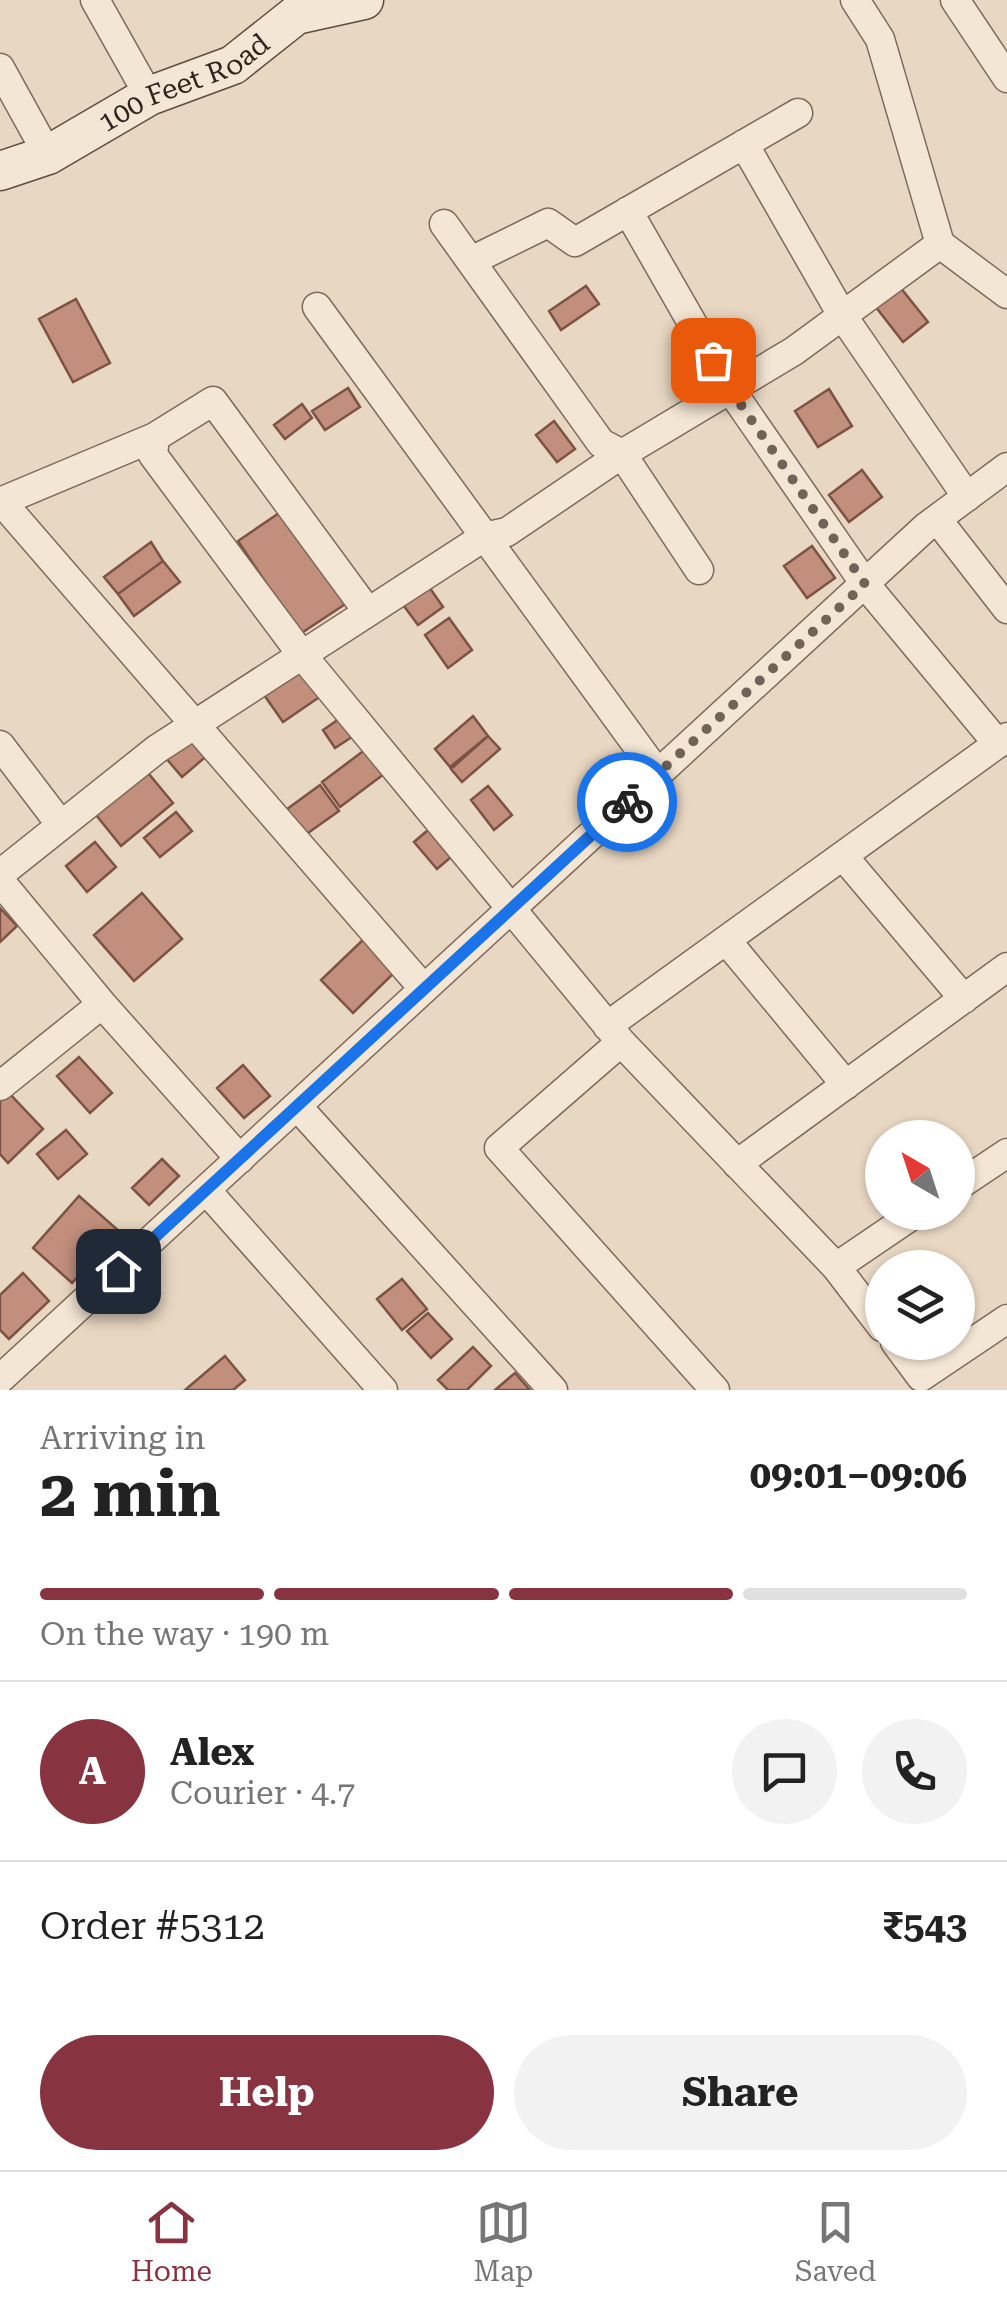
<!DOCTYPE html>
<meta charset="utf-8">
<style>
:root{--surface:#fff;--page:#f2f2f2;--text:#222;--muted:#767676;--line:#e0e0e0;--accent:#873340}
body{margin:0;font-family:"Roboto Serif",serif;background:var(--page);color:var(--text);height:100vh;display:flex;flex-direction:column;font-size:38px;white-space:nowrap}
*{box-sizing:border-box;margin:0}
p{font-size:32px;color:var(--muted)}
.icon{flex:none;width:55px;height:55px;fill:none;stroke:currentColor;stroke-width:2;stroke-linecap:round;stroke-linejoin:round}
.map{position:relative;height:1390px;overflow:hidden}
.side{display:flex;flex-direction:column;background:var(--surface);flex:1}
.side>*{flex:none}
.needle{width:65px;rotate:321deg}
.tools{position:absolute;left:865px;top:1120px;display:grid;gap:20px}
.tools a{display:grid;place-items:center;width:110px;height:110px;border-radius:50%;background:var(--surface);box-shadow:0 2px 8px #0004;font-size:50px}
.pin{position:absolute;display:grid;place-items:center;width:85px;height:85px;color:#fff;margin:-42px;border-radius:20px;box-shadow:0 5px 15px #0006}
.courier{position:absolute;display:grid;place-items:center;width:100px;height:100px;margin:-50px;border:8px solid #1a73e8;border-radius:50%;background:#fff;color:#222;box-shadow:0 2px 12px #0007}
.head em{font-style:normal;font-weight:700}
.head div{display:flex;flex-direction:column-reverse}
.head{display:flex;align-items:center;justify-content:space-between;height:170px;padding:0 40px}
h1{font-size:65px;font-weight:700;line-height:75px}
.bar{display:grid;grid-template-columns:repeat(4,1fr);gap:15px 10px;align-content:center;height:120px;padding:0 40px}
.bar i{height:12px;border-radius:8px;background:var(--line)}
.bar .on{background:var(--accent)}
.bar p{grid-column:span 4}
.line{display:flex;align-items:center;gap:25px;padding:0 40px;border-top:2px solid var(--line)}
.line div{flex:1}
.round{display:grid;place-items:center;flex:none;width:105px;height:105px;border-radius:52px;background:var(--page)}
.primary-button{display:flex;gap:20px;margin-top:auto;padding:20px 40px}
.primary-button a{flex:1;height:115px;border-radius:60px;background:var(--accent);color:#fff;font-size:40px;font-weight:700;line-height:115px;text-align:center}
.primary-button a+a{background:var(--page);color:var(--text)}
.menu{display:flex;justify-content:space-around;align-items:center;height:140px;border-top:2px solid var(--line);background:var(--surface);font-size:28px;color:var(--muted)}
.menu a{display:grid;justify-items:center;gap:5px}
.menu .on{color:var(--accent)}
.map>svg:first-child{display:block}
.building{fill:#c28f7c;stroke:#7c5244;stroke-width:2.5}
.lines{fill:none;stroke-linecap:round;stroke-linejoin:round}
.minor-casing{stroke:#7f695b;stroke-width:31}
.secondary-casing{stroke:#614b3f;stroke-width:41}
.minor{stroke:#f4e6d4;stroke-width:28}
.secondary{stroke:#f4e6d4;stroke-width:38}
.done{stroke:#716357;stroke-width:10;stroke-dasharray:0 18}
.route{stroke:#1a73e8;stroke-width:12}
.labels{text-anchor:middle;stroke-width:8;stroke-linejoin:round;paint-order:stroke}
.street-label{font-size:28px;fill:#31241e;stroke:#f0e3d1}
</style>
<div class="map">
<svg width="1007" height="1390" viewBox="0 0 1007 1390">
<rect width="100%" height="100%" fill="#e8d7c2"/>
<!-- building -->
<path class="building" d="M586,286l13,18 -38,26 -12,-19z
M900,287l28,35 -25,20 -28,-36z
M76,299l34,64 -37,19 -34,-63z
M348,388l12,19 -35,23 -13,-19z
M829,389l23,37 -34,21 -23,-36z
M302,404l10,14 -27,21 -11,-14z
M554,421l21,28 -18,13 -21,-27z
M862,470l20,27 -33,25 -20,-27z
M285,509l62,94 -47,31 -62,-93z
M151,542l12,19 -45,33 -14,-17z
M812,546l23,32 -28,20 -23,-32z
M163,561l17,21 -46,34 -16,-22z
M427,584l16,23 -25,18 -17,-23z
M449,618l23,32 -24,18 -23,-33z
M299,665l22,31 -38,26 -21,-30z
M473,716l15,20 -38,31 -15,-18z
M342,717l13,18 -20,13 -12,-18z
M194,733l16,20 -28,24 -17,-20z
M488,736l12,13 -38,33 -11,-13z
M370,746l18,25 -48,36 -18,-25z
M144,768l29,35 -52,43 -29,-36z
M320,785l19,26 -41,29 -19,-25z
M488,786l24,29 -18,15 -23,-30z
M176,812l16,19 -32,26 -16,-19z
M435,824l23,27 -21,18 -23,-27z
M95,842l21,25 -29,25 -21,-26z
M142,893l40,46 -48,42 -40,-46z
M0,908l17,18 -17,16z
M369,934l32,32 -48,47 -32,-33z
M79,1057l33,36 -22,20 -33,-37z
M243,1065l27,31 -26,22 -27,-30z
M9,1093l34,36 -35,34 -8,-9v-53z
M66,1130l21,24 -29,25 -21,-25z
M162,1159l17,17 -30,29 -17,-17z
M79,1196l40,35 -47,52 -39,-35z
M23,1273l26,28 -40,38 -9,-9v-35z
M402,1279l25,30 -25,21 -25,-31z
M428,1313l24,26 -21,19 -24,-27z
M473,1347l18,19 -24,24h-19l-10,-10z
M225,1356l20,24 -12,10h-48z
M515,1373l15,17h-35z"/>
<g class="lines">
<!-- minor casing -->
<g class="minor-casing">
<path id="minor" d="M95,0l54,96
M855,0l25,39 60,205 67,50
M955,0l52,78
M0,68l48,87
M744,144l98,171 125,182
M628,211l102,178 135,195 133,160
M444,224l157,219 21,11 77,116
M471,261l77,-38 27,19 223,-129
M317,307l341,467
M1,501l423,488
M0,502l155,-65
M937,519l70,90
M368,612l-155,-211 -58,36 -2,18 149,200 319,387 215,225 46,60
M0,745l61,80
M843,856l121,143
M0,874l157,-125 327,-212 23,-5 115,-78 172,-103 146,-107
M0,881l102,123 138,155
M726,940l120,145
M607,1026l400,-289
M621,1042l-122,106 216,242
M0,1086l102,-82
M297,1106l256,284
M737,1164l270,-197
M958,1186l49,-33
M206,1190l177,200
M836,1267l81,-55
M895,1342l26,35 86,-58
M0,1379l926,-852 81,-60"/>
</g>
<!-- secondary casing -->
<g class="secondary-casing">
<g id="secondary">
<path id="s1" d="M0,171l48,-16 101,-59 84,-31 63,-50 68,-15"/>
</g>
</g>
<!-- minor -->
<use href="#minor" class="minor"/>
<!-- secondary -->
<use href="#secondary" class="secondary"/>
</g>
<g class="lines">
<!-- done -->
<path class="done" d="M627,802l238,-218 -135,-195 -17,-29"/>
<!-- route -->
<path class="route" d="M118,1271l509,-469"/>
</g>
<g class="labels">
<!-- street labels -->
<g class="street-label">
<text dy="10" stroke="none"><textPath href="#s1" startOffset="205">100 Feet Road</textPath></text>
</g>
</g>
</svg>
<div class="tools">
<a><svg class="needle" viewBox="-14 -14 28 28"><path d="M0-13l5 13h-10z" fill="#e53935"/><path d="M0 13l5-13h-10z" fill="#767676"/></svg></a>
<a><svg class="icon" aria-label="layers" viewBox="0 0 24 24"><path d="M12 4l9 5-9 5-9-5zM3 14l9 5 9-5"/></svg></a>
</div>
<div class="pin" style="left:713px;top:360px;background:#ea580c"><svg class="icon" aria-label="bag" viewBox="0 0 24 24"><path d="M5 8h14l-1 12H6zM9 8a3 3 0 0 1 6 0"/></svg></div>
<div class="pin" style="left:118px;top:1271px;background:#1f2937"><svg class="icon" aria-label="home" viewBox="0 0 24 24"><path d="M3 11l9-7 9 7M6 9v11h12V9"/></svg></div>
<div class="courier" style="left:627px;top:802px"><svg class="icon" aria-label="bike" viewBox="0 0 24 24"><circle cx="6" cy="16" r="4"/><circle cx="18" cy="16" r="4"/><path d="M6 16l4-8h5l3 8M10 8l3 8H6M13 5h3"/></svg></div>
</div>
<section class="side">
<div class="head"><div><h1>2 min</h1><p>Arriving in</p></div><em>09:01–09:06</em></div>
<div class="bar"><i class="on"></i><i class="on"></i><i class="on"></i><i></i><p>On the way · 190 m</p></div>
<div class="line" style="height:180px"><b class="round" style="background:var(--accent);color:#fff">A</b><div><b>Alex</b><p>Courier · 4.7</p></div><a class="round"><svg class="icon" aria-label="chat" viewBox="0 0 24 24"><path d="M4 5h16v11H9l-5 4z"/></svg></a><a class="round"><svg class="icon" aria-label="phone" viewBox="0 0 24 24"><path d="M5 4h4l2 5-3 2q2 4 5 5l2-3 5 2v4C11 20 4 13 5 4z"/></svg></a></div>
<div class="line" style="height:130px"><div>Order #5312</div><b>₹543</b></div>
<div class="primary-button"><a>Help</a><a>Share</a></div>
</section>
<nav class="menu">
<a class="on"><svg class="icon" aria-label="home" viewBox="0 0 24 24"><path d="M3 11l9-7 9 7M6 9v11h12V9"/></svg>Home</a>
<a><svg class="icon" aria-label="map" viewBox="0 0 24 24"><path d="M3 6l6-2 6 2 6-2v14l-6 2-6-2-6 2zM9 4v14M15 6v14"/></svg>Map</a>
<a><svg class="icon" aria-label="saved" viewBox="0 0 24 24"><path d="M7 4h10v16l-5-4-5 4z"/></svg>Saved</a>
</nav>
